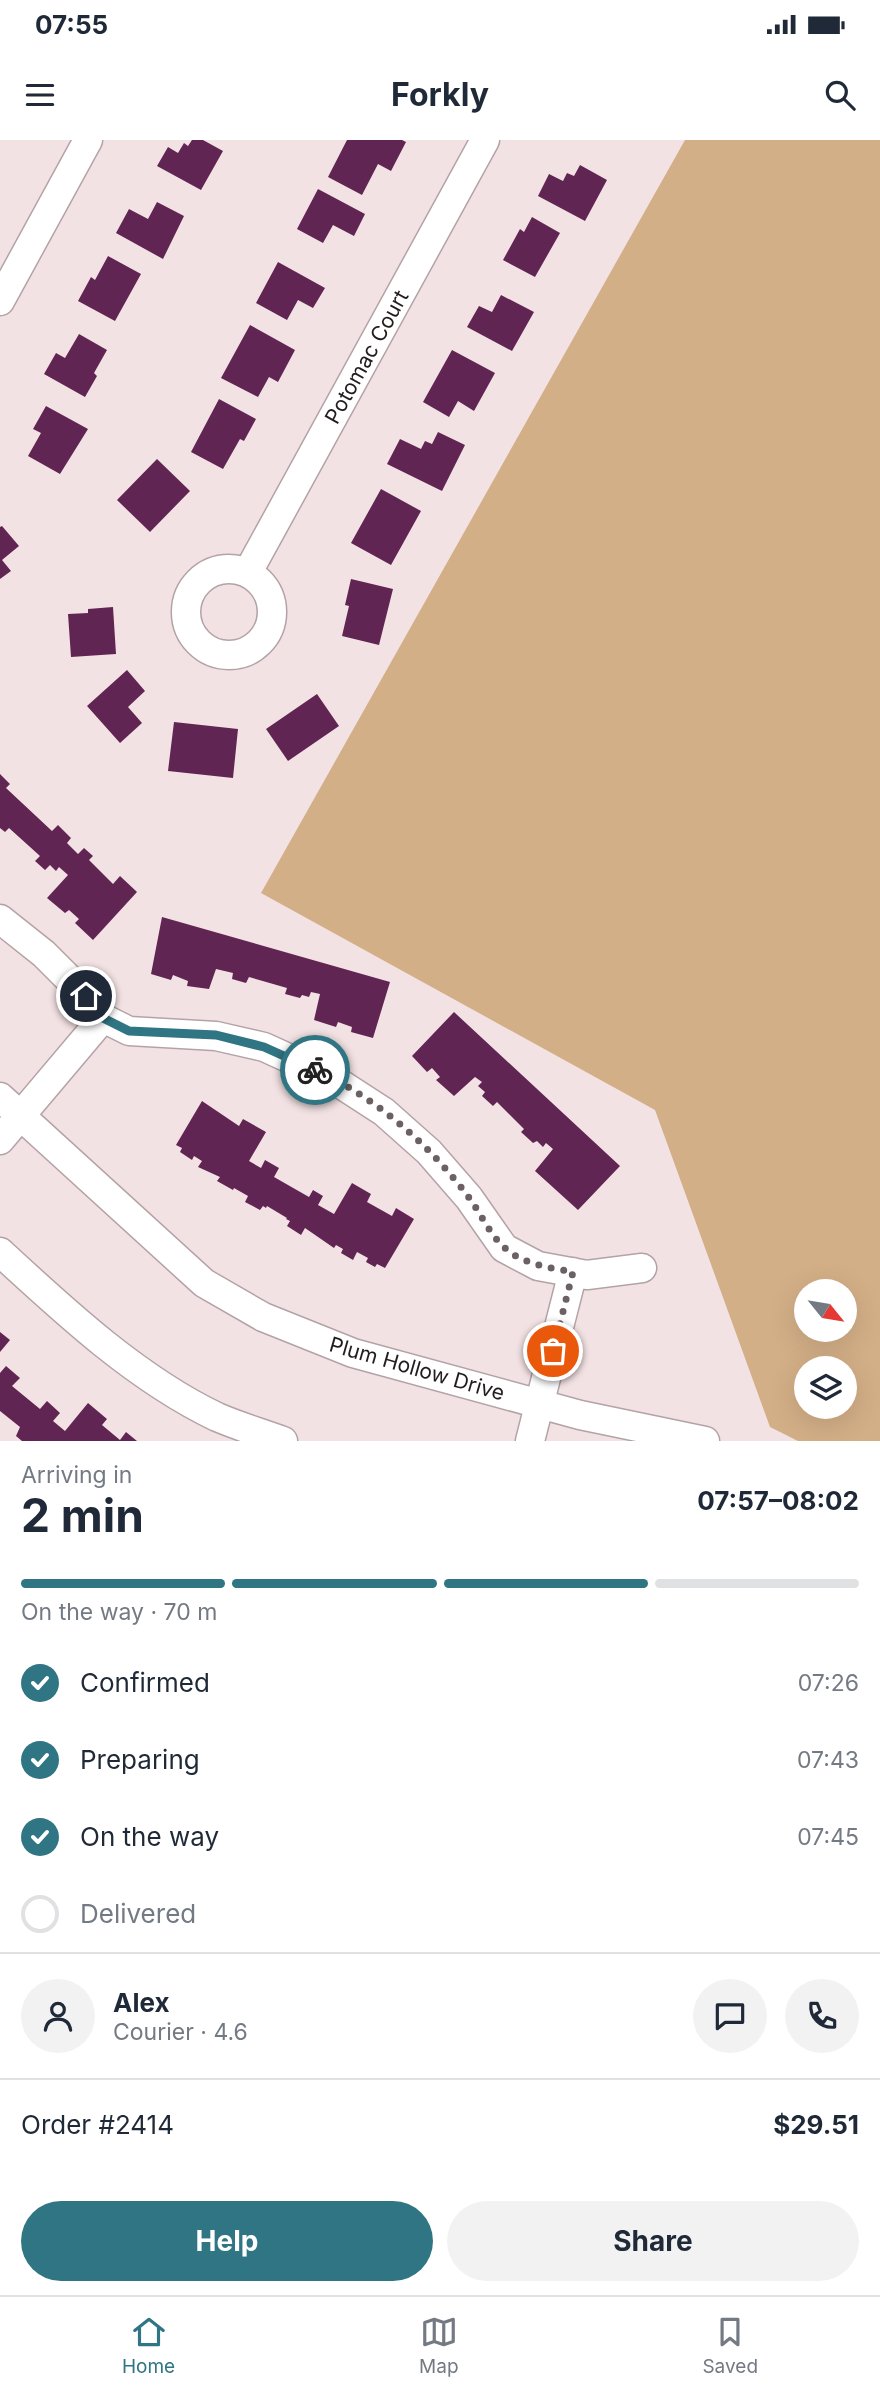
<!DOCTYPE html>
<meta charset="utf-8">
<style>
:root{--surface:#fff;--page:#f2f2f3;--text:#1f2937;--muted:#747a83;--line:#e0e1e3;--accent:#307583}
body{margin:0;font-family:Inter,sans-serif;background:var(--page);color:var(--text);height:100vh;display:flex;flex-direction:column;font-size:26px;white-space:nowrap}
*{box-sizing:border-box;margin:0}
p{font-size:23px;color:var(--muted)}
.icon{flex:none;width:38px;height:38px;fill:none;stroke:currentColor;stroke-width:2;stroke-linecap:round;stroke-linejoin:round}
.map{position:relative;height:1301px;overflow:hidden}
.panel{display:flex;flex-direction:column;background:var(--surface);flex:1}
.panel>*{flex:none}
.needle{width:46px;rotate:120deg}
.controls{position:absolute;left:794px;top:1139px;display:grid;gap:14px}
.controls a{display:grid;place-items:center;width:63px;height:63px;border-radius:50%;background:var(--surface);box-shadow:0 7px 28px #0002;font-size:35px}
.pin{position:absolute;display:grid;place-items:center;width:60px;height:60px;color:#fff;margin:-30px;border:4px solid #fff;border-radius:50%;box-shadow:0 2px 7px #0007}
.courier{position:absolute;display:grid;place-items:center;width:70px;height:70px;margin:-35px;border:5px solid #307583;border-radius:50%;background:#fff;color:#222;box-shadow:0 2px 9px #0007}
.overview em{font-style:normal;font-weight:700}
.overview div{display:flex;flex-direction:column-reverse}
.overview{display:flex;align-items:center;justify-content:space-between;height:119px;padding:0 21px}
h1{font-size:46px;font-weight:700;line-height:52px}
.bar{display:grid;grid-template-columns:repeat(4,1fr);gap:10px 7px;align-content:center;height:84px;padding:0 21px}
.bar i{height:9px;border-radius:5px;background:var(--line)}
.bar .active{background:var(--accent)}
.bar p{grid-column:span 4}
.line{display:flex;align-items:center;gap:18px;padding:0 21px;border-top:2px solid var(--line)}
.line div{flex:1}
.round{display:grid;place-items:center;flex:none;width:74px;height:74px;border-radius:37px;background:var(--page)}
ol{padding:0 21px;list-style:none}
li{display:flex;align-items:center;gap:21px;height:77px}
li p{margin-inline-start:auto}
li .icon{padding:7px;border-radius:50%;background:var(--accent);color:#fff;stroke-width:4}
li:last-child{color:var(--muted)}
li i{width:38px;height:38px;border:4px solid var(--line);border-radius:50%}
.primary-button{display:flex;gap:14px;margin-top:auto;padding:14px 21px}
.primary-button a{flex:1;height:80px;border-radius:42px;background:var(--accent);color:#fff;font-size:28px;font-weight:700;line-height:80px;text-align:center}
.primary-button a+a{background:var(--page);color:var(--text)}
.status{display:flex;justify-content:space-between;align-items:center;height:49px;padding:0 35px;background:var(--surface);direction:ltr}
.status svg{height:19px;fill:currentColor}
header{display:flex;justify-content:space-between;align-items:center;height:91px;padding:0 21px;background:var(--surface);font-size:32px;font-weight:700}
.dock{display:flex;justify-content:space-around;align-items:center;height:98px;border-top:2px solid var(--line);background:var(--surface);font-size:19px;color:var(--muted)}
.dock a{display:grid;justify-items:center;gap:4px}
.dock .active{color:var(--accent)}
.map>svg:first-child{display:block}
.green{fill:#d3af87;fill-rule:evenodd}
.building{fill:#612554}
.lines{fill:none;stroke-linecap:round;stroke-linejoin:round}
.minor-casing{stroke:#b4a3a6;stroke-width:31}
.minor{stroke:#fff;stroke-width:28}
.done{stroke:#6b6163;stroke-width:7;stroke-dasharray:0 12.6}
.route{stroke:#307583;stroke-width:9}
.labels{text-anchor:middle;stroke-width:7;stroke-linejoin:round;paint-order:stroke}
.street-label{font-size:21px;fill:#221c1d;stroke:#fff}
</style>
<div class="status"><b>07:55</b><svg viewBox="0 0 49 12"><path d="M0 12V9h3v3zM5 12V6h3v6zM10 12V3h3v9zM15 12V0h3v12zM26 1h20v11H26zM47 4h2v5h-2z"/></svg></div>
<header><svg class="icon" aria-label="menu" viewBox="0 0 24 24"><path d="M4 6h16M4 12h16M4 18h16"/></svg>Forkly<svg class="icon" aria-label="search" viewBox="0 0 24 24"><circle cx="10" cy="10" r="6"/><path d="M15 15l6 6"/></svg></header>
<div class="map">
<svg width="880" height="1301" viewBox="0 0 880 1301">
<rect width="100%" height="100%" fill="#f3e2e4"/>
<!-- green -->
<path class="green" d="M685,0h195v1301h-82l-28,-14 -115,-317 -394,-217zM807,1152h38v38h-38zM807,1228h38v39h-38z"/>
<!-- building -->
<path class="building" d="M192,0h11l20,11 -22,39 -44,-24 11,-19 10,6 6,-10 4,3z
M347,0h55l4,2 -15,29 -13,-7 -16,31 -34,-18z
M580,25l27,15 -22,41 -47,-25 11,-22 14,7 4,-8 7,3z
M318,49l47,25 -11,22 -21,-11 -10,18 -26,-14z
M157,62l27,14 -21,43 -47,-26 13,-24 19,10z
M532,77l28,16 -25,44 -32,-17 17,-31 4,3z
M108,116l33,18 -26,47 -37,-20 13,-24 4,3z
M278,122l47,26 -12,20 -15,-8 -11,20 -31,-17z
M501,155l33,17 -22,39 -45,-24 12,-21 13,6z
M250,185l45,25 -17,32 -9,-5 -11,20 -37,-19z
M79,194l28,16 -13,23 3,3 -12,21 -41,-23 12,-21 9,5z
M452,210l43,23 -21,38 -16,-10 -9,16 -26,-15z
M219,259l37,20 -12,22 -4,-2 -17,30 -32,-17z
M46,266l42,23 -28,45 -32,-18 13,-23 -8,-4z
M438,292l27,13 -23,46 -55,-27 13,-25 21,10 4,-8 7,3z
M157,319l33,32 -40,41 -33,-32z
M381,349l40,22 -30,54 -40,-22z
M2,386l17,20 -17,14 9,11 -11,8v-52z
M351,439l42,10 -14,56 -37,-9 7,-30 -4,-1z
M113,467l3,47 -45,3 -3,-43 20,-1v-4z
M127,530l18,21 -17,16 14,16 -22,20 -33,-37z
M317,554l22,32 -51,35 -22,-32z
M174,582l64,7 -5,49 -65,-7z
M0,634l10,10 -4,4 46,43 6,-6 13,13 -4,5 11,11 6,-6 9,8 -4,4 24,24 7,-8 17,16 -44,48 -18,-17 4,-4 -10,-9 -4,3 -18,-15 21,-23 -9,-8 -3,4 -6,-6 -5,5 -10,-9 5,-5 -31,-28 -4,4 -5,-4z
M162,777l228,65 -17,56 -22,-6 1,-5 -14,-5 -2,5 -22,-7 6,-26 -9,-2 -2,5 -7,-2 -2,3 -15,-4 2,-6 -38,-11 -3,6 -14,-4 1,-6 -17,-4 -7,20 -22,-3 1,-5 -15,-6 -2,5 -20,-6z
M454,872l166,154 -42,44 -43,-39 18,-22 -7,-6 -3,4 -6,-6 -4,2 -12,-11 3,-3 -27,-27 -4,4 -11,-10 3,-4 -7,-6 4,-4 -7,-5 -21,19 -18,-16 4,-3 -8,-9 -5,4 -15,-16z
M202,961l37,25 4,-7 23,13 -17,29 12,7 4,-8 14,8 -5,9 35,20 4,-7 10,6 -5,9 16,9 18,-31 19,11 -4,8 25,14 4,-8 18,11 -29,49 -8,-4 -2,3 -9,-5 2,-4 -11,-6 -4,8 -12,-7 2,-4 -7,-4 -2,3 -29,-20 -4,7 -14,-9 3,-5 -4,-2 1,-1 -20,-12 -1,2 -3,-2 -3,4 -15,-8 3,-6 -14,-8 -1,2 -16,-9 3,-4 -22,-10 4,-6 -8,-5 -2,4 -12,-8 2,-4 -6,-3z
M0,1192l10,8 -10,12z
M6,1226l14,12 -8,8 28,23 7,-8 13,12 -7,8 12,10 23,-28 19,16 -5,6 18,15 6,-8 11,9h-115l-6,-5 4,-9 -20,-16v-38z"/>
<g class="lines">
<!-- minor casing -->
<g class="minor-casing">
<path id="minor" d="M0,161l88,-161
M186 472a43 43 0 1 1 86 0a43 43 0 1 1-86 0Z
M248,432l237,-432
M0,779l44,35 42,42 17,22 26,13 87,5 48,11 66,30 54,35 45,40 40,46 35,50 34,18 49,9 55,-7
M0,957l204,186 59,34 90,36 227,62 125,26
M0,1000l103,-122
M0,1112c65,60 137,127 217,165 21,9 44,16 66,24
M530,1301l43,-169"/>
</g>
<!-- minor -->
<use href="#minor" class="minor"/>
</g>
<g class="lines">
<!-- done -->
<path class="done" d="M315,930c61,27 116,76 155,129 11,15 20,36 34,48 17,17 47,21 69,25l-20,79"/>
<!-- route -->
<path class="route" d="M86,856l17,22 26,13 87,4 48,12 51,23"/>
</g>
<g class="labels">
<!-- street labels -->
<g class="street-label">
<text transform="translate(367 217) rotate(-61)" y="7">Potomac Court</text>
<text transform="translate(417 1229) rotate(16)" y="7">Plum Hollow Drive</text>
</g>
</g>
</svg>
<div class="controls">
<a><svg class="needle" viewBox="-14 -14 28 28"><path d="M0-13l5 13h-10z" fill="#e53935"/><path d="M0 13l5-13h-10z" fill="#747a83"/></svg></a>
<a><svg class="icon" aria-label="layers" viewBox="0 0 24 24"><path d="M12 4l9 5-9 5-9-5zM3 14l9 5 9-5"/></svg></a>
</div>
<div class="pin" style="left:553px;top:1211px;background:#ea580c"><svg class="icon" aria-label="bag" viewBox="0 0 24 24"><path d="M5 8h14l-1 12H6zM9 8a3 3 0 0 1 6 0"/></svg></div>
<div class="pin" style="left:86px;top:856px;background:#1f2937"><svg class="icon" aria-label="home" viewBox="0 0 24 24"><path d="M3 11l9-7 9 7M6 9v11h12V9"/></svg></div>
<div class="courier" style="left:315px;top:930px"><svg class="icon" aria-label="bike" viewBox="0 0 24 24"><circle cx="6" cy="16" r="4"/><circle cx="18" cy="16" r="4"/><path d="M6 16l4-8h5l3 8M10 8l3 8H6M13 5h3"/></svg></div>
</div>
<section class="panel">
<div class="overview"><div><h1>2 min</h1><p>Arriving in</p></div><em>07:57–08:02</em></div>
<div class="bar"><i class="active"></i><i class="active"></i><i class="active"></i><i></i><p>On the way · 70 m</p></div>
<ol>
<li><svg class="icon" aria-label="check" viewBox="0 0 24 24"><path d="M5 12l5 5 9-10"/></svg>Confirmed<p>07:26</p></li>
<li><svg class="icon" aria-label="check" viewBox="0 0 24 24"><path d="M5 12l5 5 9-10"/></svg>Preparing<p>07:43</p></li>
<li><svg class="icon" aria-label="check" viewBox="0 0 24 24"><path d="M5 12l5 5 9-10"/></svg>On the way<p>07:45</p></li>
<li><i></i>Delivered</li>
</ol>
<div class="line" style="height:126px"><a class="round"><svg class="icon" aria-label="person" viewBox="0 0 24 24"><circle cx="12" cy="8" r="4"/><path d="M4 21q1-7 8-7t8 7"/></svg></a><div><b>Alex</b><p>Courier · 4.6</p></div><a class="round"><svg class="icon" aria-label="chat" viewBox="0 0 24 24"><path d="M4 5h16v11H9l-5 4z"/></svg></a><a class="round"><svg class="icon" aria-label="phone" viewBox="0 0 24 24"><path d="M5 4h4l2 5-3 2q2 4 5 5l2-3 5 2v4C11 20 4 13 5 4z"/></svg></a></div>
<div class="line" style="height:91px"><div>Order #2414</div><b>$29.51</b></div>
<div class="primary-button"><a>Help</a><a>Share</a></div>
</section>
<nav class="dock">
<a class="active"><svg class="icon" aria-label="home" viewBox="0 0 24 24"><path d="M3 11l9-7 9 7M6 9v11h12V9"/></svg>Home</a>
<a><svg class="icon" aria-label="map" viewBox="0 0 24 24"><path d="M3 6l6-2 6 2 6-2v14l-6 2-6-2-6 2zM9 4v14M15 6v14"/></svg>Map</a>
<a><svg class="icon" aria-label="saved" viewBox="0 0 24 24"><path d="M7 4h10v16l-5-4-5 4z"/></svg>Saved</a>
</nav>
